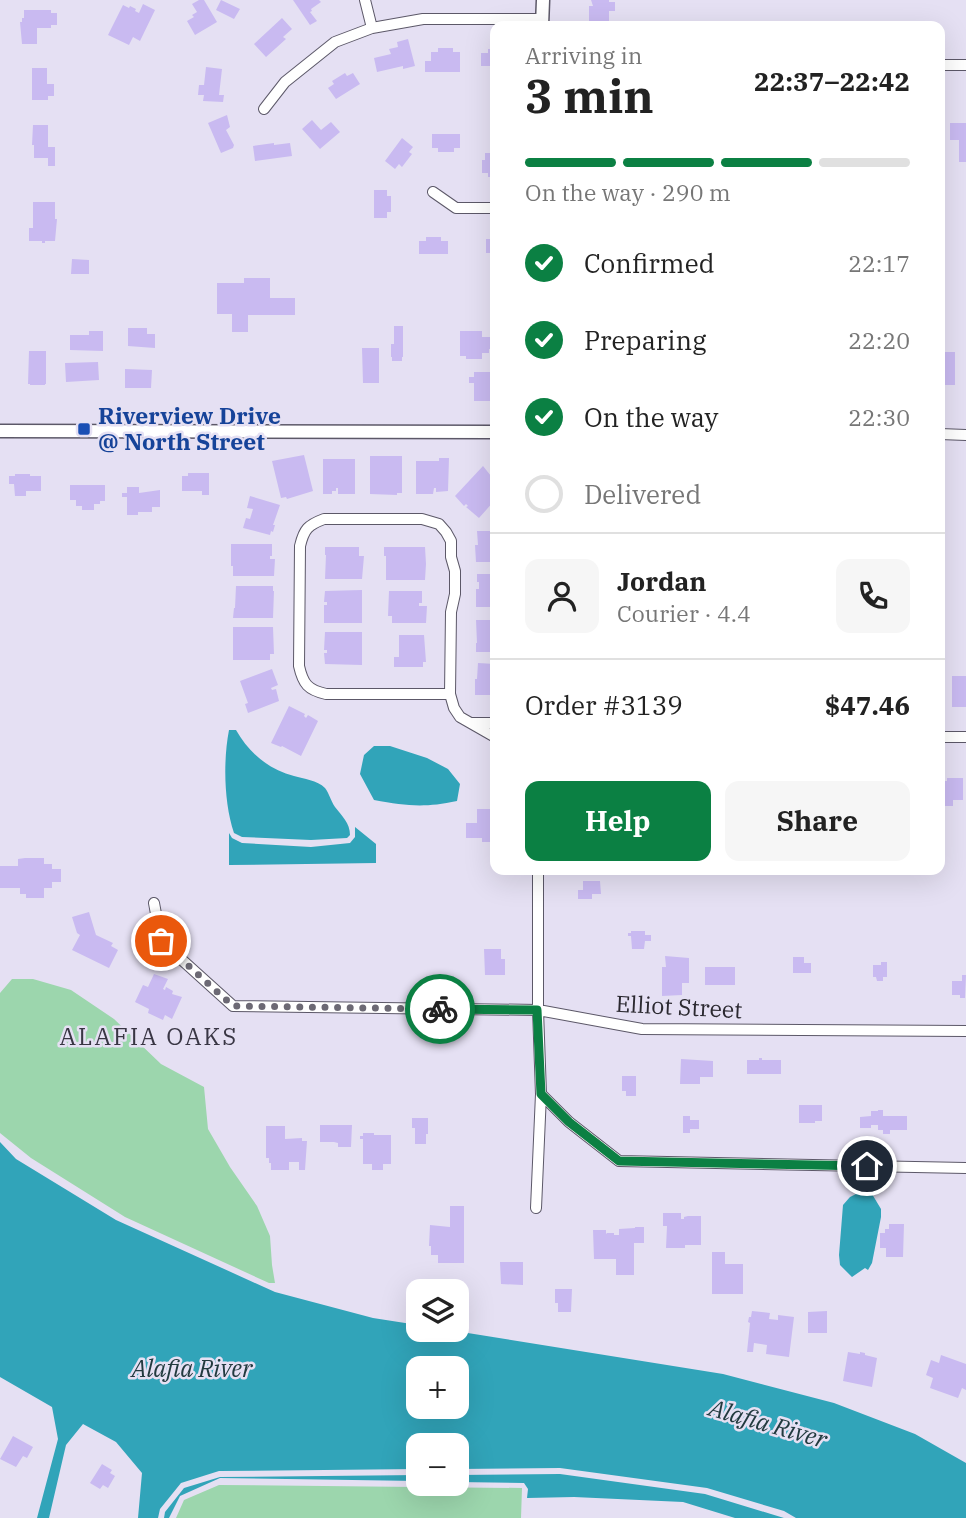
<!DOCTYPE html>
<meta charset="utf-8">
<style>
:root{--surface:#fff;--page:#f6f6f6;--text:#222;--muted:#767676;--line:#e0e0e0;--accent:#0b8043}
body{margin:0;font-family:"IBM Plex Serif",serif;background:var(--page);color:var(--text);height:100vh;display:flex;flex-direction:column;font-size:26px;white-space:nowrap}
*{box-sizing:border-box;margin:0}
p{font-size:23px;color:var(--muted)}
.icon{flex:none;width:38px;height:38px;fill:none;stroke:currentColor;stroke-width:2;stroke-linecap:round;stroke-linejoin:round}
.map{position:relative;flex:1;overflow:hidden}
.details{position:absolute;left:490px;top:21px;width:455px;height:854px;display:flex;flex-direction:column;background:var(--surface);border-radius:14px;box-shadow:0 7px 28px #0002}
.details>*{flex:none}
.buttons{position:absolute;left:406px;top:1279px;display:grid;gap:14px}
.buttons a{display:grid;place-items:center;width:63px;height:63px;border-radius:14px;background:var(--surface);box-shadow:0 7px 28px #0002;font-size:35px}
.pin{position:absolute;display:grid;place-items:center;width:60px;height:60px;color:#fff;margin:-30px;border:4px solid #fff;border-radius:50%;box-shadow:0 2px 7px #0007}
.courier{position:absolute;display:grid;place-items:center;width:70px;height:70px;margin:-35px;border:5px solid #0b8043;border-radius:50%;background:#fff;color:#222;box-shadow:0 2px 9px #0007}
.summary em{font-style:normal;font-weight:700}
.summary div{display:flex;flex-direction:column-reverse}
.summary{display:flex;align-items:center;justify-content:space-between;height:119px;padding:0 35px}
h1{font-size:46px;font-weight:700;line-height:52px}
.bar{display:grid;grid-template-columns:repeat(4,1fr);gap:10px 7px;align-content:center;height:84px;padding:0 35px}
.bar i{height:9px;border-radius:5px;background:var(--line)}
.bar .selected{background:var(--accent)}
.bar p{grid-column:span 4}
.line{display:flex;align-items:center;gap:18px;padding:0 35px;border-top:2px solid var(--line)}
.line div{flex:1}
.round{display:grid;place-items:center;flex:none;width:74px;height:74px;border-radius:14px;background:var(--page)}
ol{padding:0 35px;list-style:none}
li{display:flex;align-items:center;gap:21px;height:77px}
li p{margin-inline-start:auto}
li .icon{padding:7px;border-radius:50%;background:var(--accent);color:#fff;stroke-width:4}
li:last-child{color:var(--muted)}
li i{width:38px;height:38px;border:4px solid var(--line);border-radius:50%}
.cta{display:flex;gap:14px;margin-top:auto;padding:14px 35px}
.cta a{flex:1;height:80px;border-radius:14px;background:var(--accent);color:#fff;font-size:28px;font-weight:700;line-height:80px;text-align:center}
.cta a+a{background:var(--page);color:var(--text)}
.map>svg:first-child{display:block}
.green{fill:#9cd6ad}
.water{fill:#31a4b9;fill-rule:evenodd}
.building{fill:#c9baf1}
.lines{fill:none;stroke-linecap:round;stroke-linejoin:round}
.minor-casing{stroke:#5c5868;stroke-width:12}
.tertiary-casing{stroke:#5c5868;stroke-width:15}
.minor{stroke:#fff;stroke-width:10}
.tertiary{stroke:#fff;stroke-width:12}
.done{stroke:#6c6974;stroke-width:7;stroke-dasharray:0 12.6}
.route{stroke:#0b8043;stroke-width:9}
.transit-dot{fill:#1a4fb4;stroke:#e5e0f3;stroke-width:2.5}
.labels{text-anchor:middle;stroke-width:5;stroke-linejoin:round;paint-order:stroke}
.transit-label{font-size:23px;font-weight:bold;fill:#164399;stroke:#e5e0f3;text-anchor:start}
.street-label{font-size:23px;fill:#2b2930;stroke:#e5e0f3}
.neighbourhood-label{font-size:24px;letter-spacing:2px;fill:#393644;stroke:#e5e0f3}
.water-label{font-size:24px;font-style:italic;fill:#223a3f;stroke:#e5e0f3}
</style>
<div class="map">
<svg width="966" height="1518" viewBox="0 0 966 1518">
<rect width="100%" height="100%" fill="#e5e0f3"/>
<!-- green -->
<path class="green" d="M12,979h21l38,11 43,29 47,45 43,23 4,42 22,38 27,39 13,30 2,29 3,18h-6l-144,-66 -94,-59 -31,-25v-140z
M219,1485l303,3 -1,30h-345l8,-18z"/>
<!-- water -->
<path class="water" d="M229,730h7c13,23 32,39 58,46 10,3 23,4 31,12 4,5 6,13 10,19 7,9 15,16 15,28l-3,3 -36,2 -69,-3 -8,-4c-10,-29 -11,-72 -5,-103z
M374,746h16l37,12 21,11 12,15 -3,17c-33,7 -50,5 -83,-1l-14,-26 4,-19z
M355,827l21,17v19l-147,2v-32l3,5 10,5 69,4 39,-4 5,-6z
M0,1142l16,17 100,61 159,72 98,26 45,7v5h31l274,44 111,29 81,31 51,29v55h-170l-12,-7 -77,-23 -147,-20 -103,1v-23h-39v23l-199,2 -38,12 -21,26 -2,9h-20l4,-45 -26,-31 -33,-18 -17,21 -17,73h-12l21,-79 -6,-32 -52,-30zM457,1368v39h-39v-39z
M858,1193l14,1 9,15v8l-9,46 -4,7 -3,-2 -13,9 -12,-12 -1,-10 4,-50 7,-8z
M560,1474l145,20 79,24h-49l-52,-16 -109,-5 -47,1 1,-9 -4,-6 -67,-1v-7z
M418,1475v6l-198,-3 -40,18 -11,22h-5l1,-6 19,-24 36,-11z"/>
<!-- building -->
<path class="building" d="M199,0h5l13,22 -22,13 -8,-14 7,-4 -2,-2 5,-3 -5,-8z
M221,0l19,9 -6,10 -18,-9z
M293,0h26l2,2 -10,7 1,2 -2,1 7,9 -7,4z
M591,0h18v2h6v9h-6v10h-20v-15h4z
M143,4l12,6 -15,31 -7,-4 -4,8 -21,-10 15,-30 6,3 1,-2 6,3 -1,2 4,2z
M24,10h27v3h6v12h-6v3h-14v16h-15l-2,-22h2v-4h2z
M282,18l10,11 -9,8 3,2 -20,18 -12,-13z
M408,39l7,27 -12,3v-3l-26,6 -3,-14 17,-4 -2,-5 9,-2 -1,-5z
M438,48h15v4h7v20h-35v-11h6v-9h7z
M488,49h7v17h-14v-13h7z
M206,67l16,2 -3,26h5l-1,7 -20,-1 1,-6h-6l1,-10h5z
M32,68h15v16h7v12h-6v4h-16z
M345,73l2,3 6,-3 7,11 -24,15 -8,-11 6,-4 -2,-3z
M227,115l3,12 -4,3 8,15 -1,3 -12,5 -13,-30z
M312,120l9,10 10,-8 9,10 -20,17 -18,-20z
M950,123h16v39h-7v-22h-9z
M33,125h15v22h7v19h-7v-8h-14v-13h-2z
M432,134h28v14h-6v4h-16v-4h-6z
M402,138l11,9 -4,5 3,2 -10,13 -3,-3 -4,5 -10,-8z
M274,143v2l16,-2 2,13 -37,5 -2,-15z
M485,153h8v7h2v17h-7v-4h-6v-13h3z
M374,190h13v6h4v16h-4v6h-13z
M33,202h22v17h2l-2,22h-10v2h-3v-2h-13v-13h4z
M426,237h15v4h7v13h-29v-13h7z
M486,239h9v14h-9z
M72,259l17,1v14h-18z
M244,278h26v20h25v17h-47v17h-16v-18h-15v-31h27z
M394,326h9v31h-1v4h-10v-4h-1v-13h3z
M128,328h19v6h8v14l-27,-2z
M89,331h14v20l-33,-1v-15h19z
M460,331h22v6h10l2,2v8l-2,2h-3v4h-7v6h-16v-3h-6z
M362,348h17v35h-16z
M29,351h17v33h-1v1h-15v-1h-2z
M940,352h15v33h-10l-2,5h-3z
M98,362l1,18 -33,2 -1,-19z
M125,369l27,1 -1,18h-26z
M474,372h18v20h-2v9h-16v-18h-5v-6h5z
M304,455l9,36 -26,8 -1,-2 -5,1 -9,-37z
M370,456h32v37h-5v2l-27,-1z
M439,458h10l-1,33 -12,1v-4h-2l-1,6h-17v-33h23z
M323,459h32v35h-17v-6h-2v3h-4v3h-9z
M483,466l12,15v19l-16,18 -13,-11 2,-1 -2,-2 -2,2 -9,-10z
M188,473h21v22h-7v-4h-20v-15h6z
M15,474h15v2h11v15h-15v5h-11l-1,-12h-5v-8h6z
M70,485h35v16h-5v3h-6v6h-12v-4h-6v-6h-6z
M127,487h12v6l21,-3v17h-8v5h-14v3h-11v-18h-5v-4h5z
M250,496l30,9 -7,20h2l-2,7 -2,-1 -1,4 -27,-7 3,-10 4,1 3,-10 -6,-1z
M477,531h18v31h-19l-1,-17h3z
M231,544h41v12h-2v3h5l-1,17h-41v-10h-2z
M325,547h34v9h5l-2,23h-37l1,-24h-1z
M384,547h41l1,17 -1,16h-39v-24h-2z
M477,574h18v33h-19v-18h3v-7h-2z
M236,586h37v5h1l-1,27h-40l1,-10h1z
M362,590v33h-38v-18h3v-3h-3l1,-11z
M389,591h33v12h-3v3h8l-1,17h-34v-7h-4z
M476,620h19v32h-19v-9h1z
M233,627h40l1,27h-4v6h-37z
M325,632h37v33l-37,-1 -1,-11h3v-3h-3z
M399,635h25l2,27h-3v5h-29v-10h5z
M478,663l17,1v31h-20v-16h2z
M272,669l6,16 -7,3 1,2 4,-1 3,12 -31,12 -3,-9 3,-1 -8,-22z
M952,676h14v31h-14z
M289,706l16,8 -1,2 2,2 2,-3 10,6 -17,35 -19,-10 -1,1 -10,-4z
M947,778h16v22h-10v6h-13v-25h7z
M477,809h14v17h4v16h-13v-4h-16v-15h11z
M25,858h19v6h8v5h9v13h-9v6h-8v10h-18v-4h-6v-6h-20v-22h18v-7z
M583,881h17l1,13h-9v5h-14v-9h5z
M89,912l7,23 17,8 -2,3 7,4 -9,18 -37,-18 8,-15 -3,-2 -5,-16z
M631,931h14v4h6v6h-6l-1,8h-12l-1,-13h-3v-3h3z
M484,949h17v10h4v16h-20z
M665,956l24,2v25h-7v12l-20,1v-29h4z
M793,957h11v6h7v10h-18z
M881,962h6v15h-4v4h-6l-1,-4h-3v-12h8z
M705,967h30v18h-30z
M154,974l14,5 -5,10 2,1 1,-3 7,4 -1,3 10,3 -10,22 -7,-4 -2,5 -15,-7 1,-4 -14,-7 8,-17 5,2z
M962,975h4l-1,23h-5v-3h-8v-14h10z
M759,1058h3v2h19v14h-34v-14h12z
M681,1059l32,2v16h-13v7h-20z
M622,1076h14v20h-10v-5h-4z
M799,1105h23v16h-7v2h-16z
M878,1110h5v6h24v14h-17v4h-7v-4h-5v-5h-7v3h-11v-11l11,-1v-5h7z
M683,1116h7v4h9v9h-9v4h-7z
M412,1118h16v16h-2v10h-11v-16h-3z
M320,1125h32l-1,22h-13v-4l-4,-1h-14z
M266,1126h19v13l17,-1v3h5l-2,29h-6v-8h-10v8h-18v-7h-2v-5h-3z
M363,1133h11v2h17v29h-8v6h-11v-6h-9v-25h-3v-3h3z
M450,1206h14v57h-26v-8h-7v-9h-2l1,-21 20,2z
M663,1213h18v6h3v-2l4,-1h13v29h-16v3h-19l1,-22h-4z
M889,1224h15l-1,33h-17v-9h-6v-15h5v-4h4z
M635,1227h9v16h-10v32h-18v-16h-22l-1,-29h13v4l1,-1h7v2h5v-6l16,-1z
M712,1252h13v12h18v30h-31z
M500,1262h23v23l-22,-1z
M555,1289h17l-1,23h-13v-9h-3z
M752,1311l18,2 -1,6 9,1v-5l16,2 -5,40 -23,-3 1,-9 -13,-2 -1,9h-6l3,-29 -2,-1 1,-5h2z
M827,1311v22h-19v-21z
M848,1352l12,2v-2l5,1v2l12,3 -5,29 -29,-6z
M941,1355l25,9v26l-4,-2 -4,10 -28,-10 3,-10 -7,-3 5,-15 8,3z
M13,1436l20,11 -6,11 -4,-2 -7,11 -16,-8z
M102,1464l10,6 -2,3 5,3 -7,12 -5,-3 -3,4 -10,-6z"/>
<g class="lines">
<!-- minor casing -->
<g class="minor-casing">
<path id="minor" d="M365,0l7,28
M940,65h26
M264,109l21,-27 50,-40 37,-14 51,-9h119
M433,192l23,16h39
M940,434l26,1
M450,694h-124c-18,-4 -23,-10 -27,-28l1,-120c4,-17 8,-21 24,-27h98l17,5 7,8 5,9v16l4,14v23l-4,18 -1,82 4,14 6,9 35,20
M472,723h23
M940,737h26
M538,870v140l3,84 28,28 50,39 347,7
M154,903l7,38 72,65 305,4 104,19 324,2
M536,1208l5,-114"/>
</g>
<!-- tertiary casing -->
<g class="tertiary-casing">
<path id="tertiary" d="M542,26l1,-26
M0,431l495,1"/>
</g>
<!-- minor -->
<use href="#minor" class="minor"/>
<!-- tertiary -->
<use href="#tertiary" class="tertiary"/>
</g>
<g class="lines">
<!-- done -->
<path class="done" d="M161,941l72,65 207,3"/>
<!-- route -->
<path class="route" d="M440,1009l97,1 4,84 28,28 50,39 248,5"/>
</g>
<!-- markers -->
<rect class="transit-dot" x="77" y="422" width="14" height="14" rx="3.5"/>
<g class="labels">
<!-- transit labels -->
<g class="transit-label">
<text x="98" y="424">Riverview Drive<tspan x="98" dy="26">@ North Street</tspan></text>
</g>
<!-- street labels -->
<g class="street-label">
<text transform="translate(679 1007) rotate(3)" y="8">Elliot Street</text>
</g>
<!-- neighbourhood labels -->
<g class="neighbourhood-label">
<text x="149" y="1045">ALAFIA OAKS</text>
</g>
<!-- water labels -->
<g class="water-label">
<text x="192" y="1377">Alafia River</text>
<text transform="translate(768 1424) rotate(16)" y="8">Alafia River</text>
</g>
</g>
</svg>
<div class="buttons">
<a><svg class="icon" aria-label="layers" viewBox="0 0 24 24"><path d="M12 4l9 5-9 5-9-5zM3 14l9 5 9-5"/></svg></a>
<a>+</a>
<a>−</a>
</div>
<div class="pin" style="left:161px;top:941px;background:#ea580c"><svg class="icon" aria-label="bag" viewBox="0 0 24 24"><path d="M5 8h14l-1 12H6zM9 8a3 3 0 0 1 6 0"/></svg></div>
<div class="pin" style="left:867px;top:1166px;background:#1f2937"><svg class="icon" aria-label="home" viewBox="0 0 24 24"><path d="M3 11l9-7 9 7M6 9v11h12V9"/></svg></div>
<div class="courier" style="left:440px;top:1009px"><svg class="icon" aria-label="bike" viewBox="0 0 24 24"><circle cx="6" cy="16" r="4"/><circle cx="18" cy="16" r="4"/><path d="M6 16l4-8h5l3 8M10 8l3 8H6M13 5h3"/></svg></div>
<section class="details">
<div class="summary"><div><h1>3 min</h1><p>Arriving in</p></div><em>22:37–22:42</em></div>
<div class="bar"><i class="selected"></i><i class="selected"></i><i class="selected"></i><i></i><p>On the way · 290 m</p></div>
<ol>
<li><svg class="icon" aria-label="check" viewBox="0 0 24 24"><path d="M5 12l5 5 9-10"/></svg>Confirmed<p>22:17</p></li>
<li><svg class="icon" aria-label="check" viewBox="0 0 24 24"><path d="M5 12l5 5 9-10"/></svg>Preparing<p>22:20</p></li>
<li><svg class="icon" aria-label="check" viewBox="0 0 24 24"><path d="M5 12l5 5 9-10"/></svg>On the way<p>22:30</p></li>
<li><i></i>Delivered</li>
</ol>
<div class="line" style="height:126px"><a class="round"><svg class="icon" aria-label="person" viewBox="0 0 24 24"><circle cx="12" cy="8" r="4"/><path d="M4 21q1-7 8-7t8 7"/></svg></a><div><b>Jordan</b><p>Courier · 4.4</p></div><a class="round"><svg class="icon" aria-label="phone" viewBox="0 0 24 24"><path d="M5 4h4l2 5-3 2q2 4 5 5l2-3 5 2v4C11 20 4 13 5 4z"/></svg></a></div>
<div class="line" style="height:91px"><div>Order #3139</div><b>$47.46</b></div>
<div class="cta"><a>Help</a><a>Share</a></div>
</section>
</div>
